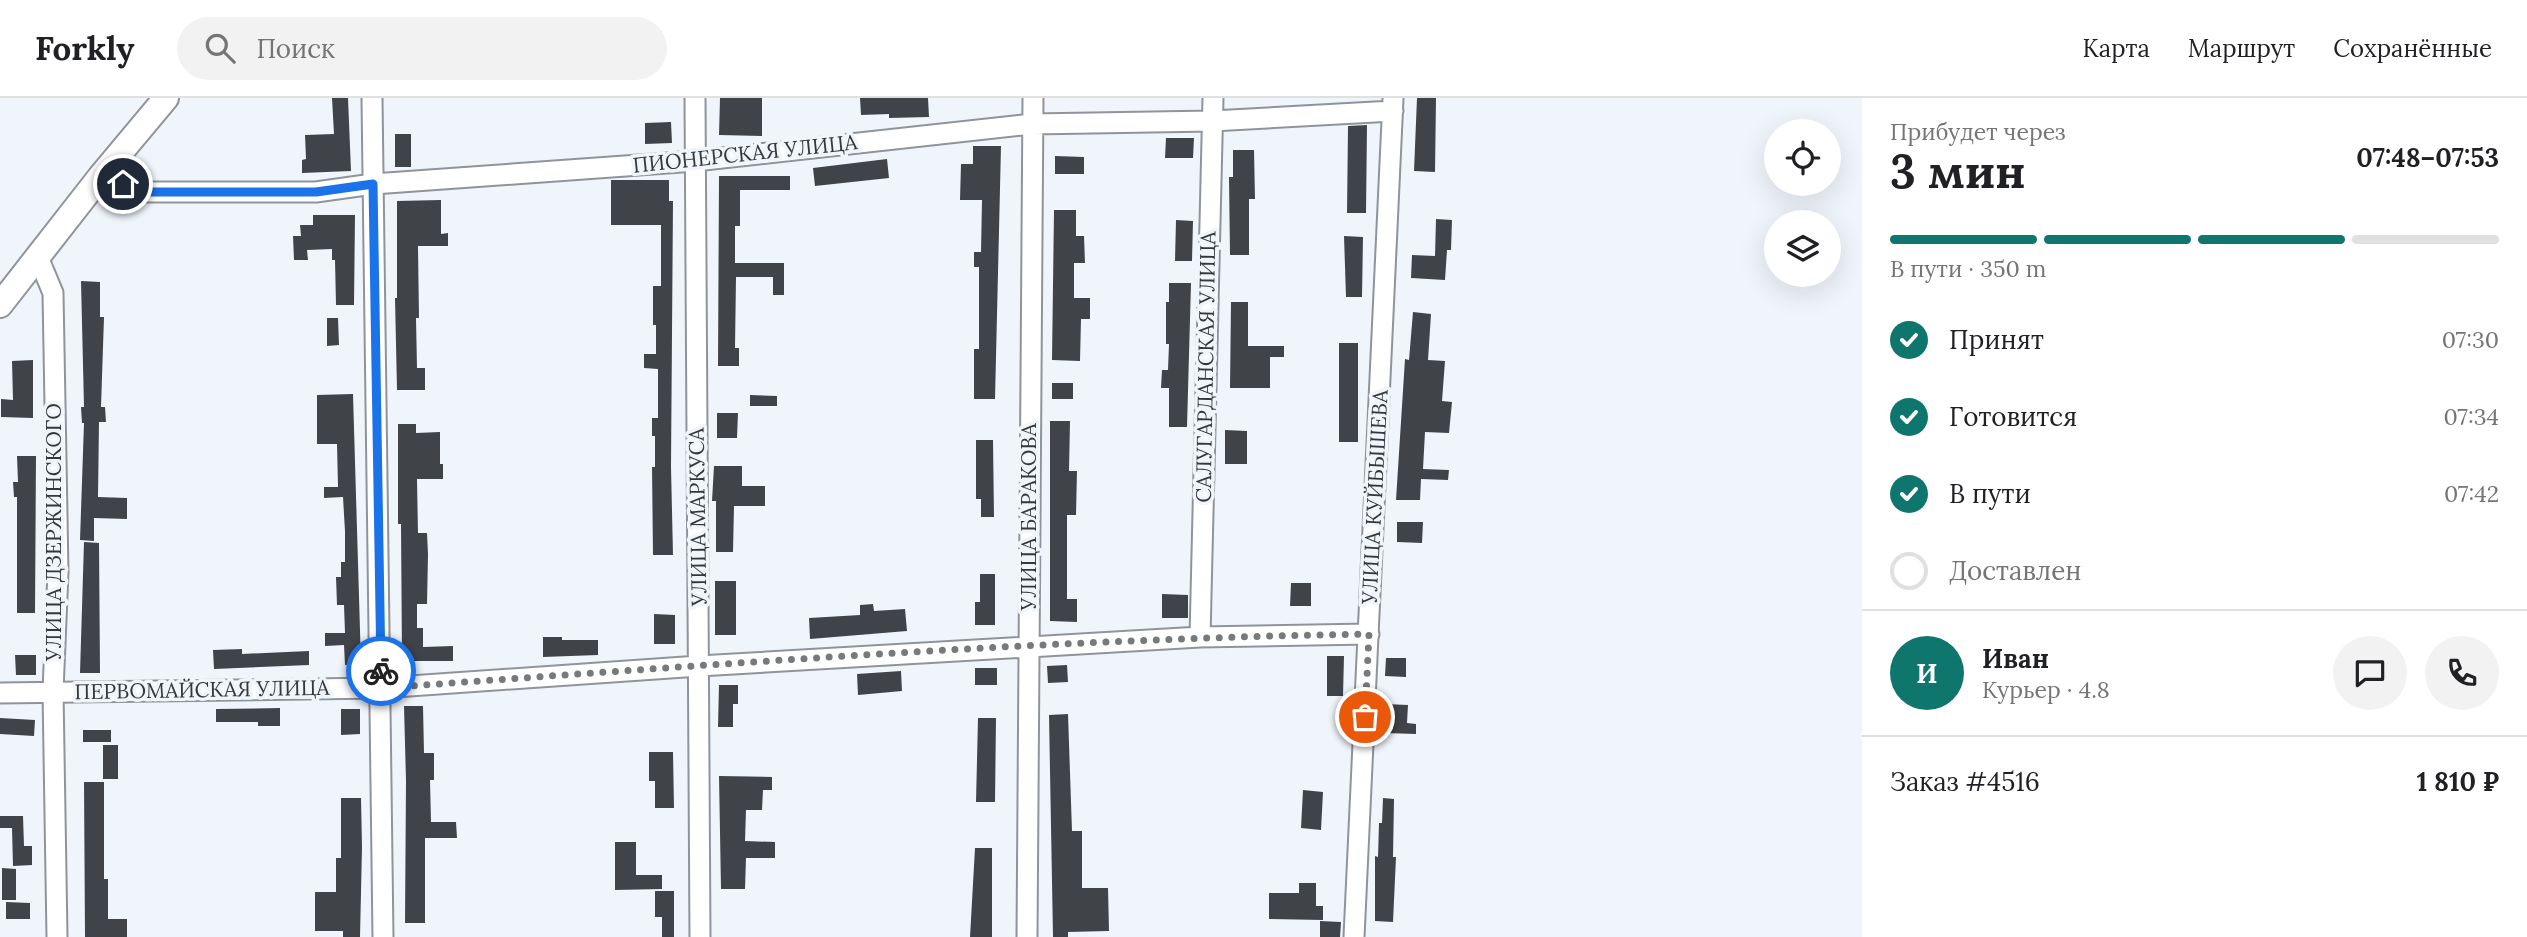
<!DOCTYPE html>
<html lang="ru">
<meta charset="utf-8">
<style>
:root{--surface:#fff;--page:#f2f2f2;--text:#202124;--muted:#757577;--line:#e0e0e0;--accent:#0f766e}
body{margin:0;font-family:Lora,serif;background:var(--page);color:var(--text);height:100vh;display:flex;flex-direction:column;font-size:26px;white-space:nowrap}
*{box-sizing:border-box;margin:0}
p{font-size:23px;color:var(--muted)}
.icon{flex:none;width:38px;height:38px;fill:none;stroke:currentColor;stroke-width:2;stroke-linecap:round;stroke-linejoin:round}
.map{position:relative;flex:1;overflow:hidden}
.sheet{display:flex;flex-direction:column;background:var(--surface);width:665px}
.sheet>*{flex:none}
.buttons{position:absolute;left:1764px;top:21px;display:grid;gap:14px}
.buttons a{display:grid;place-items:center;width:77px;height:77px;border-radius:50%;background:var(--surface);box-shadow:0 7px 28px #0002;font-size:35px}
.pin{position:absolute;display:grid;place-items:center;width:60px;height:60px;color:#fff;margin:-30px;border:4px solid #fff;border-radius:50%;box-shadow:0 2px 7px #0007}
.courier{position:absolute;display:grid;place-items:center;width:70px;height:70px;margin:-35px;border:5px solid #1a73e8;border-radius:50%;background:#fff;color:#222;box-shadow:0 2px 9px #0007}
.head em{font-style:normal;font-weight:700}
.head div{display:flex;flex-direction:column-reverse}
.head{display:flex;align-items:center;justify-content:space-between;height:119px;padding:0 28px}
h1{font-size:46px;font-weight:700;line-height:52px}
.bar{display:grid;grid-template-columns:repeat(4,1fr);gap:10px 7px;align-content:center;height:84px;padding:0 28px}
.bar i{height:9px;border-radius:5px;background:var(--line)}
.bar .selected{background:var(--accent)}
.bar p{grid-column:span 4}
.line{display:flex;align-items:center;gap:18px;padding:0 28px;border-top:2px solid var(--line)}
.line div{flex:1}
.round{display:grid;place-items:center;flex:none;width:74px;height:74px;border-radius:37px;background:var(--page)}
ol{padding:0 28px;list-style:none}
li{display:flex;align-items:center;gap:21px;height:77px}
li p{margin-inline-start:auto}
li .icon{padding:7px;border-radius:50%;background:var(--accent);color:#fff;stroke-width:4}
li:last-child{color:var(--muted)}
li i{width:38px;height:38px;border:4px solid var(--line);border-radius:50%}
header{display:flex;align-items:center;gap:42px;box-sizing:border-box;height:98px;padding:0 35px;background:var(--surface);border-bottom:2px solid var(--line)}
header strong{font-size:33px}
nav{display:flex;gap:38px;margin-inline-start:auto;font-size:24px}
.search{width:490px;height:63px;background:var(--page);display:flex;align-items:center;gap:18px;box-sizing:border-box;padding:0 24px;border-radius:38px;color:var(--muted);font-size:26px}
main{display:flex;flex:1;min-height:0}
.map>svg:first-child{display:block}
.building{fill:#404449}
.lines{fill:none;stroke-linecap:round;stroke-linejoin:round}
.minor-casing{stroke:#8f949a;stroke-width:23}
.major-casing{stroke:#8f949a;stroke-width:28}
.minor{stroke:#fff;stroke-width:19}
.major{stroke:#fff;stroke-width:24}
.done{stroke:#767a7d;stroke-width:7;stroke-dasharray:0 12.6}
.route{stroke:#1a73e8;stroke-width:9}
.labels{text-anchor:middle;stroke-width:7;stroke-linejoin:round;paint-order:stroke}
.street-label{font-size:21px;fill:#353739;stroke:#f0f5fc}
</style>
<header>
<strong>Forkly</strong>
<div class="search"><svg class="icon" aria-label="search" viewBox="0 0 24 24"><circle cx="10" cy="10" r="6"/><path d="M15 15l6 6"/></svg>Поиск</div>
<nav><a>Карта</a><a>Маршрут</a><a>Сохранённые</a></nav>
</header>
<main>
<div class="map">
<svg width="1862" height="839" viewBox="0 0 1862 839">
<rect width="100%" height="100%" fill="#f0f5fc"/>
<!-- building -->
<path class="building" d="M332,0h16l3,73 -49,2v-13l4,-1 -1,-24 29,-1z
M720,0h42v38l-43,-1z
M860,0h68l1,19 -40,1v-4l-28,1z
M1417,0h19l-1,74 -21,-1z
M671,24l1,21 -27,1v-21z
M1367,27l-1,88h-19l1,-87z
M395,36h16v33h-16z
M1166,40h28l-1,20h-28z
M973,48h28l-6,253h-21v-50h5v-82h-5v-15h7l1,-52h-22l1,-36h12z
M1233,52h21l1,49h-6v56h-19l-1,-78h4z
M1055,58l29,1v17h-29z
M887,61l2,19 -74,8 -2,-18z
M719,78h71v14h-50v36h-5v37h49v32h-11v-18h-37l-1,71h4v18h-21z
M611,82h58v21h4l-2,266 2,88h-20l-1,-88h3v-31h-3v-18h6v-49l-14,-1v-14h12v-29h-3v-39h8v-61h-50z
M441,102v34l7,-1v13h-30l1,72h-3l1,50h8v22h-28l-2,-92h2v-97z
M1054,112h22v26h8l1,27h-11v35h16v21h-9l-1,42 -28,-1z
M313,117h42l-1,90h-18l-1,-45h-3v-11l-25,1 1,10h-14l-1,-24h8l-1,-11h13z
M1436,121l16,1 -1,30h-4l-2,30 -34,-2 1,-23 23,1z
M1176,122l17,1 -1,40h-17z
M1344,138l19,1 -1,60h-16z
M81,183l19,1v35h4l-3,90h4l1,15h-7l-1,75 29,1v21l-33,-1v23l-14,-1 4,-117h-2l-1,-16h3z
M1169,185h22l-4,144h-18v-39h-8l1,-18h6l1,-26h-3v-42h3z
M1231,204h17v44h36v11h-14v31h-40z
M1413,214l18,2 -3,46 17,1 -3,40 10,1 -3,31 -24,-1 -2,37 26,1 -1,10 -27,-1 -1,21h-24l9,-141 4,1z
M327,220h11l1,27 -12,1z
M1339,245h19v99h-19z
M33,262v58l-32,-1v-18l12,1 -1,-39z
M1052,285h21v16h-21z
M353,296l8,270 -16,1 -1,-20 -19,1v-13h20l-1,-28h-7l-1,-28h5v-15h4v-31l-2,-34 -19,1v-11h14l-1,-43h-20v-49z
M750,297l27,1v10h-27z
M717,315h21l-1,25h-20z
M1050,323h20l-1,50h8l-1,44h-9v84h10v23l-27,-1z
M398,326h18v9l24,-1v32h3v15h-26l1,54h9l1,21 -1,50h-10v24h6v19l30,-1v15h-51l-1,-137h-3z
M1225,332l22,1v33h-22z
M976,342h17l1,77h-13v-18h-5z
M17,358h19l-1,157h-18v-116h-3l-1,-15h5z
M714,368h28v20h23v20h-31l-1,46h-17v-51h-4z
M1397,424h26l-1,21 -25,-1z
M84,444l15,1 1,130h-20z
M980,476h15v51h-20v-23h5z
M715,483h21v54h-21z
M1291,485h20v23h-21z
M1162,496l26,1v23h-26z
M873,506l1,7 31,-2 2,22 -97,8 -1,-21 51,-3v-10z
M654,516l21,1v29h-21z
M543,539h19v3h36v15l-55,2z
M242,551v5l67,-3v14l-95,4 -1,-19z
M15,557h21v20h-20z
M1327,558h17l-1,40h-16z
M1386,560h20v19l-21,-1z
M1067,567l1,17 -20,1 -1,-17z
M975,570h22v17h-22z
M901,573l1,20 -44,4 -1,-21z
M719,587h19v19h-5v23h-15z
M1385,606l23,1 -1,18 9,1v10l-32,-1z
M404,608h19l1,47h10v27h-4l1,42h25l1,16h-32v85h-20l1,-142z
M280,610v18h-22v-4h-42v-13z
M341,611h19v25l-19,1z
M1068,616l4,117h10v57h26l1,43 -41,1v5h-15l-4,-222z
M0,620l35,2 -1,16 -34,-2z
M978,620h18l-1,84h-19z
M83,632h28v12h-28z
M103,647h15v34h-15z
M649,654h24l1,56h-19v-27h-6z
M719,678l53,1v13h-9l-1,20h-16l-1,31 30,1v16h-29l-1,31h-24z
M84,684h20v97h4v40h19v18h-42z
M1303,692l20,2 -2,38 -20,-2z
M341,700h20l1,49 -2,90h-17v-6h-28v-39h21v-34h5z
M1383,700l11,1 -1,58h3l-3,65 -18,-1v-65l3,1 1,-34h3z
M0,718h23l1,30h8v19l-19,1 -1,-38h-12z
M615,744h21v33h26v14l-47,1z
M975,750h17v89h-22z
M2,770l14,1v31h-14z
M1299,785h17v23h7v14l-54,-1v-26h30z
M655,793h19v46h-12v-20h-7z
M6,804l24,1v16h-24z
M1320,823l21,1 -1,15h-20z"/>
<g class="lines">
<!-- minor casing -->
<g class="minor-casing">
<path id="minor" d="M372,0l11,839
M695,0l5,839
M100,79l45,15h171l57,-8 322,-23 337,-37 180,-3 181,-10
M38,159l15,36 5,279 -5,119 4,246
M1200,539l13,-539
M0,595l381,-5 318,-22 501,-29 169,-3
M1027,839l6,-839
M1354,839l39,-838"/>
</g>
<!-- major casing -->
<g class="major-casing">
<path id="major" d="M0,207l100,-128 66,-79"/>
</g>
<!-- minor -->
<use href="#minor" class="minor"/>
<!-- major -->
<use href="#major" class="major"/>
</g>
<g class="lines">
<!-- done -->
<path class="done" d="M381,573v17c329,-23 659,-49 988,-54l-4,83"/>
<!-- route -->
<path class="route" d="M123,86l22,8h171l57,-8 8,487"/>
</g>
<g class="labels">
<!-- street labels -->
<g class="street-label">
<text transform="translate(745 56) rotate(-6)" y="7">ПИОНЕРСКАЯ УЛИЦА</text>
<text transform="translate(1206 269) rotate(-89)" y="7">САЛУГАРДАНСКАЯ УЛИЦА</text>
<text transform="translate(1375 399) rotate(-87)" y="7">УЛИЦА КУЙБЫШЕВА</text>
<text transform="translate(698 419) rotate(-91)" y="7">УЛИЦА МАРКУСА</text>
<text transform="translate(1029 419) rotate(-90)" y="7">УЛИЦА БАРАКОВА</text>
<text transform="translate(54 434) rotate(-90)" y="7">УЛИЦА ДЗЕРЖИНСКОГО</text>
<text transform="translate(202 592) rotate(-1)" y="7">ПЕРВОМАЙСКАЯ УЛИЦА</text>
</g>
</g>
</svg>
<div class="buttons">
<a><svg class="icon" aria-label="locate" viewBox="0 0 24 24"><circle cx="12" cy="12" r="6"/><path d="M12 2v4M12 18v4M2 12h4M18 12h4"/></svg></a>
<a><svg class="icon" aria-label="layers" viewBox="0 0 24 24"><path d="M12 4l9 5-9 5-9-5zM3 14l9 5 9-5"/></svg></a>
</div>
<div class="pin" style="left:1365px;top:619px;background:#ea580c"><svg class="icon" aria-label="bag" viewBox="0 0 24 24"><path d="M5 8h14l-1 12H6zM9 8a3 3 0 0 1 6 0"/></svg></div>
<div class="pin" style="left:123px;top:86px;background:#1f2937"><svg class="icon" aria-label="home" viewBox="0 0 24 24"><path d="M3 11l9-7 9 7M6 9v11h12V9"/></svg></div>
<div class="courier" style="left:381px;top:573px"><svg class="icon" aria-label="bike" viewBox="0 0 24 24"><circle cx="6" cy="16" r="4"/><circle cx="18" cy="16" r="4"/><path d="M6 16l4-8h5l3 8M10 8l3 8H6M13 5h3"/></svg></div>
</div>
<section class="sheet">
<div class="head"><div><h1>3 мин</h1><p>Прибудет через</p></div><em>07:48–07:53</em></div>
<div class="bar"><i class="selected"></i><i class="selected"></i><i class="selected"></i><i></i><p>В пути · 350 m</p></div>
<ol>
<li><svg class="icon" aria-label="check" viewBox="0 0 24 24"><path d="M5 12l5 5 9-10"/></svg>Принят<p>07:30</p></li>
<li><svg class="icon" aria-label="check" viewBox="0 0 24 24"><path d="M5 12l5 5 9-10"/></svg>Готовится<p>07:34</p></li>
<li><svg class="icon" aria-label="check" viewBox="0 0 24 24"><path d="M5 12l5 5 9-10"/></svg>В пути<p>07:42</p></li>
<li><i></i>Доставлен</li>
</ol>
<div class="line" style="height:126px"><b class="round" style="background:var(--accent);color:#fff">И</b><div><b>Иван</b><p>Курьер · 4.8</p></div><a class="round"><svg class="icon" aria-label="chat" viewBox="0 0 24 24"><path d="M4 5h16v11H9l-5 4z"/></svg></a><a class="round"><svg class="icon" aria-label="phone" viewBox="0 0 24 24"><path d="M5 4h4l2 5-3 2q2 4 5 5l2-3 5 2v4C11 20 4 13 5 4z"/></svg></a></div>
<div class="line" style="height:91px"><div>Заказ #4516</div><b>1 810 ₽</b></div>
</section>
</main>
